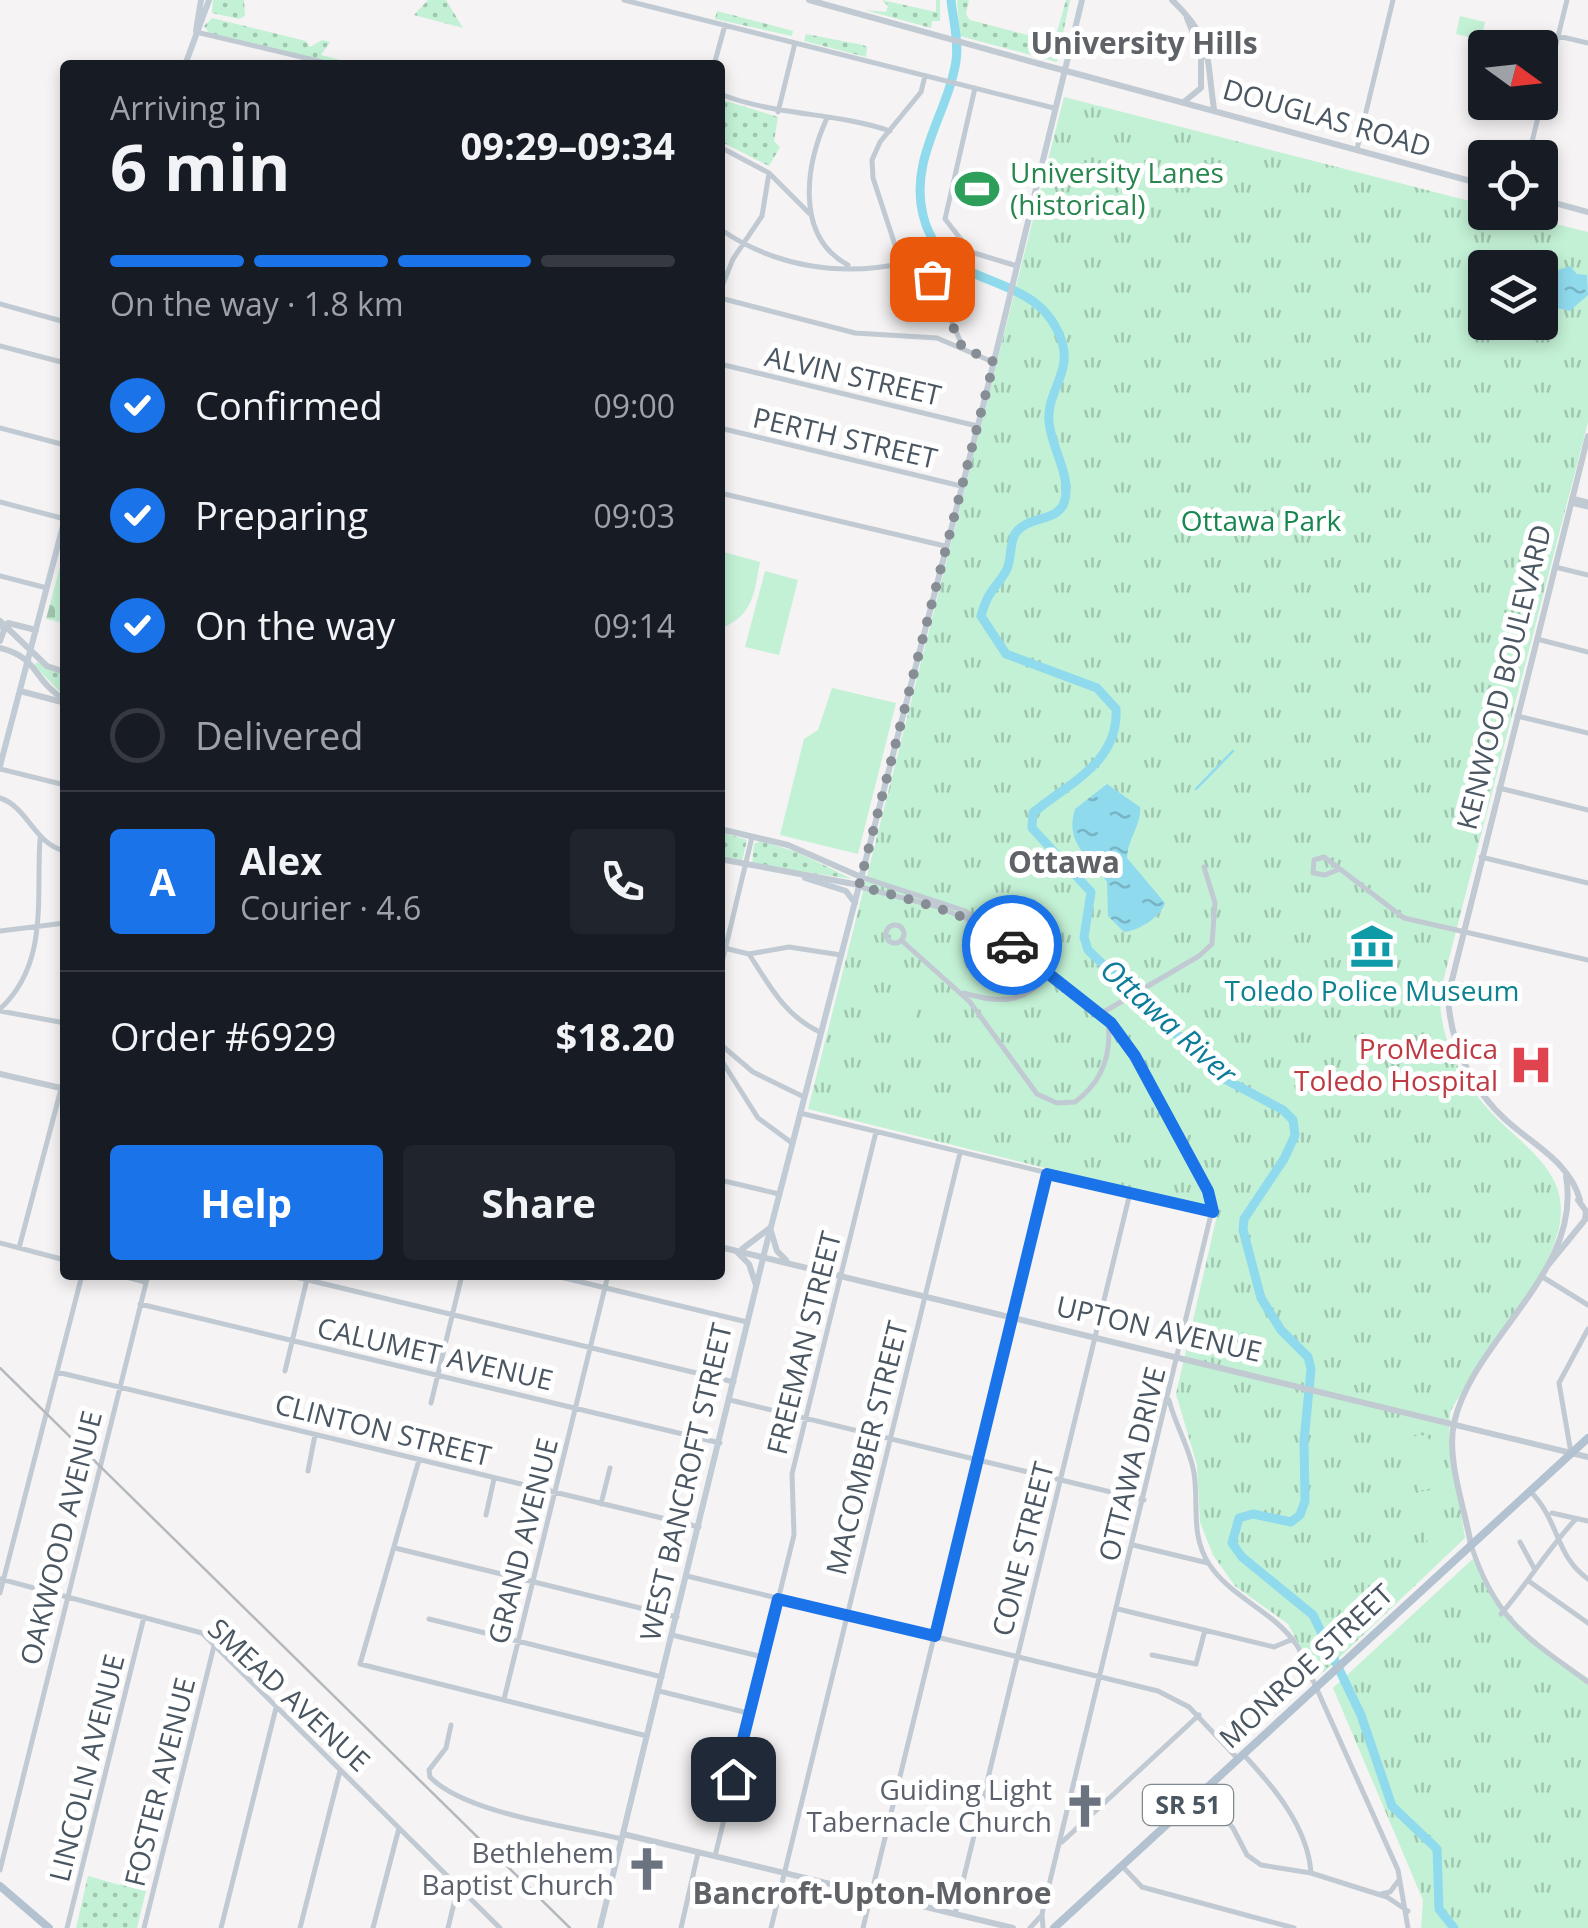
<!DOCTYPE html>
<meta charset="utf-8">
<style>
:root{--surface:#171b24;--page:#20242c;--text:#f1f3f6;--muted:#9ea1a6;--line:#363941;--accent:#1a73e8}
body{margin:0;font-family:"Open Sans",sans-serif;background:var(--page);color:var(--text);height:100vh;display:flex;flex-direction:column;font-size:38px;white-space:nowrap}
*{box-sizing:border-box;margin:0}
p{font-size:32px;color:var(--muted)}
.icon{flex:none;width:55px;height:55px;fill:none;stroke:currentColor;stroke-width:2;stroke-linecap:round;stroke-linejoin:round}
.map{position:relative;flex:1;overflow:hidden}
.panel{position:absolute;left:60px;top:60px;width:665px;height:1220px;display:flex;flex-direction:column;background:var(--surface);border-radius:10px;box-shadow:0 5px 15px #0003}
.panel>*{flex:none}
.needle{width:65px;rotate:105deg}
.fabs{position:absolute;left:1468px;top:30px;display:grid;gap:20px}
.fabs a{display:grid;place-items:center;width:90px;height:90px;border-radius:10px;background:var(--surface);box-shadow:0 5px 15px #0003;font-size:50px}
.pin{position:absolute;display:grid;place-items:center;width:85px;height:85px;color:#fff;margin:-42px;border-radius:20px;box-shadow:0 5px 15px #0006}
.courier{position:absolute;display:grid;place-items:center;width:100px;height:100px;margin:-50px;border:8px solid #1a73e8;border-radius:50%;background:#fff;color:#222;box-shadow:0 2px 12px #0007}
.overview em{font-style:normal;font-weight:700}
.overview div{display:flex;flex-direction:column-reverse}
.overview{display:flex;align-items:center;justify-content:space-between;height:170px;padding:0 50px}
h1{font-size:65px;font-weight:700;line-height:75px}
.bar{display:grid;grid-template-columns:repeat(4,1fr);gap:15px 10px;align-content:center;height:120px;padding:0 50px}
.bar i{height:12px;border-radius:8px;background:var(--line)}
.bar .on{background:var(--accent)}
.bar p{grid-column:span 4}
.line{display:flex;align-items:center;gap:25px;padding:0 50px;border-top:2px solid var(--line)}
.line div{flex:1}
.round{display:grid;place-items:center;flex:none;width:105px;height:105px;border-radius:10px;background:var(--page)}
ol{padding:0 50px;list-style:none}
li{display:flex;align-items:center;gap:30px;height:110px}
li p{margin-inline-start:auto}
li .icon{padding:10px;border-radius:50%;background:var(--accent);color:#fff;stroke-width:4}
li:last-child{color:var(--muted)}
li i{width:55px;height:55px;border:5px solid var(--line);border-radius:50%}
.cta{display:flex;gap:20px;margin-top:auto;padding:20px 50px}
.cta a{flex:1;height:115px;border-radius:10px;background:var(--accent);color:#fff;font-size:40px;font-weight:700;line-height:115px;text-align:center}
.cta a+a{background:var(--page);color:var(--text)}
.map>svg:first-child{display:block}
.grass{fill:url(#grass-dots)}
.cemetery{fill:url(#cemetery-stones)}
.park{fill:url(#park-tufts);fill-rule:evenodd}
.pitch{fill:#c3f1d5}
.water{fill:url(#water-ripples)}
.lines{fill:none;stroke-linecap:round;stroke-linejoin:round}
.stream{stroke:#90daee;stroke-width:2.5}
.river{stroke:#90daee;stroke-width:9}
.minor{stroke:#c1cad2;stroke-width:5}
.tertiary{stroke:#c1cad2;stroke-width:6}
.secondary{stroke:#c1cbd6;stroke-width:6}
.primary{stroke:#b3c2d1;stroke-width:8}
.rail{stroke:#b5b8bd;stroke-width:2.5}
.tertiary-bridge{stroke:#c1cad2;stroke-width:6}
.done{stroke:#868d94;stroke-width:10;stroke-dasharray:0 18}
.route{stroke:#1a73e8;stroke-width:12}
.labels{text-anchor:middle;stroke-width:10;stroke-linejoin:round;paint-order:stroke}
.shield{fill:#fff;stroke:#808990;stroke-width:2.5}
.shield-label{font-size:25px;font-weight:bold;fill:#4a5661}
.street-label{font-size:28px;fill:#4a5661;stroke:#fff}
.leisure-label{font-size:28px;fill:#27864d;stroke:#fff;text-anchor:start}
.park-label{font-size:28px;fill:#17864f;stroke:#fff}
.culture-label{font-size:28px;fill:#0d838f;stroke:#fff}
.health-label{font-size:28px;fill:#be3a42;stroke:#fff;text-anchor:end}
.worship-label{font-size:28px;fill:#5b616d;stroke:#fff;text-anchor:end}
.neighbourhood-label{font-size:30px;font-weight:bold;fill:#5f6368;stroke:#fff}
.water-label{font-size:30px;font-style:italic;fill:#0c7c9b;stroke:#fff}
</style>
<div class="map">
<svg width="1588" height="1928" viewBox="0 0 1588 1928">
<defs>
<pattern id="grass-dots" width="8" height="8" patternUnits="userSpaceOnUse" patternTransform="scale(2.5)"><rect width="8" height="8" fill="#c3f1d5"/><path d="M2 2h.1M6 6h.1" fill="none" stroke="#a0c6b0" stroke-width="1.8" stroke-linecap="round"/></pattern>
<pattern id="cemetery-stones" width="16" height="16" patternUnits="userSpaceOnUse" patternTransform="scale(2.5)"><rect width="16" height="16" fill="#c3f1d5"/><path d="M2 7V4a2 2 0 0 1 4 0v3zM10 15v-3a2 2 0 0 1 4 0v3z" fill="#a0c6b0"/></pattern>
<pattern id="park-tufts" width="24" height="20" patternUnits="userSpaceOnUse" patternTransform="scale(2.5)"><rect width="24" height="20" fill="#c3f1d5"/><path d="M3 7l-1-3M5 7V3M7 7l1-3M15 17l-1-3M17 17v-4M19 17l1-3" fill="none" stroke="#a0c6b0"/></pattern>
<pattern id="water-ripples" width="26" height="14" patternUnits="userSpaceOnUse" patternTransform="scale(2.5)"><rect width="26" height="14" fill="#90daee"/><path d="M2 4q2-2 4 0t4 0M15 11q2-2 4 0t4 0" fill="none" stroke="#78b4c4"/></pattern>
</defs>
<rect width="100%" height="100%" fill="#f5f3f3"/>
<!-- grass -->
<path class="grass" d="M213,0h31l1,16 -6,3 -27,-6z
M428,0h18l17,28 -49,-13z
M882,0l54,12v-12h4v21h-8l-1,7 -66,-18 21,2 2,-6z
M957,0h12l-3,14 4,6 80,21 6,-5 10,-36h4l-13,62 -97,-26z
M717,11l76,20 -1,5 -77,-17z
M212,18l94,23 4,6 12,-7 8,2 -9,13 39,10h-20l-131,-32 -5,-7z
M806,34l57,11 4,2 -1,10 -62,-16z
M720,99l58,18 -4,24 6,6 -11,19 -49,-25z
M37,662l28,13v22l-31,-32z
M720,832l27,8 -5,21 -22,-4z
M760,841l37,11 55,27 -100,-15 2,-20z
M88,1876l32,9 2,-5 25,6 -10,42h-61z"/>
<!-- cemetery -->
<path class="cemetery" d="M65,548v75l-19,-4z"/>
<!-- park -->
<path class="park" d="M1460,16l25,6 -4,18 -25,-6z
M1064,97l421,108v7l27,1 76,19v190l-148,571c-1,44 19,84 49,117 34,38 87,63 68,125 -18,60 -76,121 -107,177l-1,22 16,104 -141,134 -9,2 -27,-50 -53,-38 -22,-31 -13,-33 -3,-57 -21,-71 42,-183 -410,-102zM1485,268h55v54h-55z
M1477,1555c20,59 60,90 111,123v250h-167l2,-28 -90,-212z"/>
<!-- pitch -->
<path class="pitch" d="M720,551l40,11c-6,31 -6,53 -40,67z
M765,571l33,9 -19,75 -34,-8z
M832,688l64,15 -38,151 -78,-19 24,-96 14,-9z
M895 1011a11 11 0 1 1 22 0a11 11 0 1 1-22 0Z
M1408 1447a12 12 0 1 1 24 0a12 12 0 1 1-24 0Z
M1433,1457l6,30 -21,4 -5,-30z
M1439,1489l10,52 -21,3 -10,-52z"/>
<!-- water -->
<path class="water" d="M1570,266l7,8 10,1 1,20 -18,16 -18,-4v-35z
M1107,784l33,23c2,17 -13,33 -13,51l38,45c-4,14 -27,28 -41,29l-16,-16 -1,-34c-17,-26 -43,-37 -32,-73z"/>
<g class="lines">
<!-- stream -->
<path class="stream" d="M1196,789l37,-38"/>
<!-- river -->
<path class="river" d="M951,0c2,19 8,41 5,61 -8,52 -47,98 -33,154 20,83 114,49 139,127 10,30 -16,51 -13,80 2,26 24,56 15,81 -8,20 -37,12 -49,31 -6,11 -3,27 -9,37 -11,19 -18,19 -25,45l25,38 91,34 19,21c3,54 -48,74 -83,104l-1,15 59,64 -7,45 4,13 133,127 62,33 10,10 2,15 -11,24 -40,60 -1,11 18,68 20,32 27,27 3,12 -7,72 1,60 -5,14 -9,7 -38,-8 -14,4 -7,25 10,14 71,58 48,100 31,91 45,43 2,60 15,19"/>
<!-- minor -->
<path class="minor" d="M624,0l430,108
M196,32l139,33
M1558,36l30,7
M714,65l11,-40
M925,76l-4,16 -41,50 -8,18 1,18 24,73 8,12 29,19 29,65
M975,88l-30,131 26,33 46,14
M720,94c56,22 114,18 170,37
M778,112l17,-69
M827,118c-21,46 -33,118 21,147
M720,147l49,26 40,40
M1357,149l36,-149
M1528,158l39,-158
M720,229c55,38 120,48 185,34
M720,291l13,-32 29,-43 7,-43
M720,298l135,35 82,5 56,24
M0,304l65,18
M0,346l65,17
M720,364l257,62
M0,428l65,17
M720,428l241,58
M720,493l225,53
M1572,498l16,4
M0,502l65,17
M1571,503l17,4
M1555,567l33,8
M0,576l47,12
M1537,639l51,13
M1517,716l71,17
M0,769l65,16
M1499,788l89,22
M0,798c28,9 34,46 65,53
M1324,857l16,12 -15,6 -12,-2 1,-13z
M1481,857l107,26
M1340,869l64,49 184,42
M861,877l104,34 139,103 31,42 78,150 -171,708 1,14
M860,887l75,19 50,20
M886 934a9 9 0 1 1 18 0a9 9 0 1 1-18 0Z
M0,931l65,-8
M901,940l69,62 67,92 20,9 18,-1c27,-20 37,-47 33,-80
M720,947l29,7c20,31 36,62 71,78
M749,954l40,-7 52,8
M720,971l32,-134
M964,993c36,11 61,11 85,-20
M0,1009c49,-45 36,-111 40,-170
M0,1011l65,12
M1102,1013l97,-57 13,-12 3,-41 -11,-36
M720,1044l33,28 51,25
M720,1058l38,60 34,25
M800,1113l413,100
M720,1180l59,14
M0,1243l65,17
M19,1248l46,-174
M119,1275l26,7
M287,1275l447,107
M552,1275l195,47
M1541,1276l47,29
M140,1304l580,139
M285,1371l23,-96
M57,1372l642,155
M730,1400l414,100
M1169,1400c6,25 21,48 25,73 5,31 -4,62 15,91 23,35 66,47 89,83l100,223 10,58
M431,1403l31,-128
M1571,1453l-12,-70 29,-54
M419,1460l-59,204 287,72
M308,1471l7,-36
M1530,1491c30,30 25,65 58,88
M601,1504l9,-36
M1552,1513l36,8
M486,1515l8,-36
M1520,1542l14,26
M1133,1545l75,18
M1471,1545c25,76 55,92 117,137
M395,1548l282,69
M687,1576l471,115 31,16 49,52
M0,1579l202,54 298,295
M1530,1582l58,41
M0,1593l82,-318
M1118,1609l156,38 19,-8
M1501,1614c27,-31 46,-64 74,-94
M429,1619l233,58
M672,1635l91,22
M1152,1655l44,9 9,-34
M659,1691l89,22
M504,1699l104,-424
M451,1725l-5,23 -17,22 1,7c36,37 140,49 192,62
M1243,1754c30,32 65,73 68,119
M1202,1793l31,35 14,27 14,10 50,8 76,24 21,14
M1062,1842l137,-127
M715,1856l79,-321 -2,-61 84,-342
M1122,1866l20,21 152,41
M0,1870l148,-595
M1381,1894l9,-2 9,-12
M955,1914l175,-721
M67,1928l77,-311
M144,1928l70,-282
M221,1928l55,-220
M300,1928l40,-157
M373,1928l26,-100
M448,1928l10,-41
M681,1928l17,-75
M771,1928l189,-775
M863,1928l184,-754
M1030,1928l10,-11"/>
<!-- tertiary -->
<path class="tertiary" d="M809,0l231,64
M1172,0c41,39 34,55 42,109
M1187,18l16,39
M1085,76l400,109
M1185,101l16,-13v-33
M1540,199l48,13
M0,621l47,45 18,6
M0,622l4,8 -4,11
M8,623l28,7
M0,648c40,10 32,32 65,52
M20,691l42,11
M720,829l68,16 73,32
M720,859l139,26
M0,1074l65,15
M1578,1200l8,11 -1,9
M1580,1200c-10,-37 -45,-54 -73,-79 -35,-31 -57,-78 -59,-125l140,-560
M770,1228l7,23 9,9
M720,1247l868,210
M742,1249l28,-21
M736,1251l13,13 7,21
M1549,1264l35,-43
M1471,1545c-6,-36 -25,-86 -17,-122 19,-85 129,-151 112,-247
M623,1834l390,94"/>
<!-- secondary -->
<path class="secondary" d="M196,31l5,-31
M185,65l24,-65
M0,766l65,-248
M805,878l41,13 9,12
M600,1928l165,-678 220,-852 97,-398"/>
<!-- primary -->
<path class="primary" d="M0,1886l49,42
M1054,1928l534,-490"/>
<!-- rail -->
<path class="rail" d="M0,1368l570,560"/>
<!-- tertiary-bridge -->
<path class="tertiary-bridge" d="M1040,64l45,12"/>
</g>
<g class="lines">
<!-- done -->
<path class="done" d="M932,279l30,68 32,15 -135,524c54,15 108,25 153,59"/>
<!-- route -->
<path class="route" d="M733,1779l45,-180 157,37 112,-462 166,38 -5,-21 -73,-135 -24,-33 -99,-78"/>
</g>
<!-- icons -->
<defs>
<g id="stadium-bare" transform="scale(3.45)"><path d="M0-5a6.5 5 0 1 0 0 10a6.5 5 0 1 0 0-10ZM-3.5-1.8h7v3.6h-7Z" fill="#2e9e5b" stroke="#fff" stroke-width="2.5" paint-order="stroke"/></g>
<g id="museum-bare" transform="scale(3.45)"><path d="M0-6L6-3V-2H-6V-3ZM-5-1h2V3h-2ZM-1-1h2V3h-2ZM3-1h2V3H3ZM-6 4H6V6H-6Z" fill="#0f9aa8" stroke="#fff" stroke-width="2.5" paint-order="stroke"/></g>
<g id="hospital-bare" transform="scale(3.45)"><path d="M-5-5h3v3.5h4V-5h3V5h-3V1.5h-4V5h-3Z" fill="#e0444e" stroke="#fff" stroke-width="2.5" paint-order="stroke"/></g>
<g id="church-bare" transform="scale(3.45)"><path d="M-1.2-6h2.4v3.5h3.3v2.4h-3.3V6h-2.4V-.1h-3.3v-2.4h3.3Z" fill="#6b7280" stroke="#fff" stroke-width="2.5" paint-order="stroke"/></g>
</defs>
<g fill-rule="evenodd">
<use href="#stadium-bare" x="977" y="189"/>
<use href="#museum-bare" x="1372" y="946"/>
<use href="#hospital-bare" x="1531" y="1065"/>
<use href="#church-bare" x="1085" y="1806"/>
<use href="#church-bare" x="647" y="1869"/>
</g>
<g class="labels">
<!-- shield labels -->
<rect class="shield" x="1143" y="1785" width="90" height="40" rx="8"/>
<g class="shield-label">
<text x="1188" y="1814">SR 51</text>
</g>
<!-- street labels -->
<g class="street-label">
<text transform="translate(1327 118) rotate(16)" y="10">DOUGLAS ROAD</text>
<text transform="translate(853 376) rotate(13)" y="10">ALVIN STREET</text>
<text transform="translate(845 438) rotate(13)" y="10">PERTH STREET</text>
<text transform="translate(1504 677) rotate(-76)" y="10">KENWOOD BOULEVARD</text>
<text transform="translate(1159 1329) rotate(13)" y="10">UPTON AVENUE</text>
<text transform="translate(804 1343) rotate(-76)" y="10">FREEMAN STREET</text>
<text transform="translate(435 1354) rotate(13)" y="10">CALUMET AVENUE</text>
<text transform="translate(383 1430) rotate(14)" y="10">CLINTON STREET</text>
<text transform="translate(867 1448) rotate(-76)" y="10">MACOMBER STREET</text>
<text transform="translate(1132 1464) rotate(-76)" y="10">OTTAWA DRIVE</text>
<text transform="translate(686 1482) rotate(-77)" y="10">WEST BANCROFT STREET</text>
<text transform="translate(61 1538) rotate(-76)" y="10">OAKWOOD AVENUE</text>
<text transform="translate(523 1541) rotate(-76)" y="10">GRAND AVENUE</text>
<text transform="translate(1023 1549) rotate(-76)" y="10">CONE STREET</text>
<text transform="translate(1306 1666) rotate(-43)" y="10">MONROE STREET</text>
<text transform="translate(289 1695) rotate(43)" y="10">SMEAD AVENUE</text>
<text transform="translate(87 1768) rotate(-76)" y="10">LINCOLN AVENUE</text>
<text transform="translate(160 1782) rotate(-76)" y="10">FOSTER AVENUE</text>
</g>
<!-- leisure labels -->
<g class="leisure-label">
<text x="1010" y="183">University Lanes<tspan x="1010" dy="32">(historical)</tspan></text>
</g>
<!-- park labels -->
<g class="park-label">
<text x="1261" y="531">Ottawa Park</text>
</g>
<!-- culture labels -->
<g class="culture-label">
<text x="1372" y="1001">Toledo Police Museum</text>
</g>
<!-- health labels -->
<g class="health-label">
<text x="1498" y="1059">ProMedica<tspan x="1498" dy="32">Toledo Hospital</tspan></text>
</g>
<!-- worship labels -->
<g class="worship-label">
<text x="1052" y="1800">Guiding Light<tspan x="1052" dy="32">Tabernacle Church</tspan></text>
<text x="614" y="1863">Bethlehem<tspan x="614" dy="32">Baptist Church</tspan></text>
</g>
<!-- neighbourhood labels -->
<g class="neighbourhood-label">
<text x="1144" y="54">University Hills</text>
<text x="1064" y="873">Ottawa</text>
<text x="872" y="1904">Bancroft-Upton-Monroe</text>
</g>
<!-- water labels -->
<g class="water-label">
<text transform="translate(1168 1022) rotate(42)" y="10">Ottawa River</text>
</g>
</g>
</svg>
<div class="fabs">
<a><svg class="needle" viewBox="-14 -14 28 28"><path d="M0-13l5 13h-10z" fill="#e53935"/><path d="M0 13l5-13h-10z" fill="#9ea1a6"/></svg></a>
<a><svg class="icon" aria-label="locate" viewBox="0 0 24 24"><circle cx="12" cy="12" r="6"/><path d="M12 2v4M12 18v4M2 12h4M18 12h4"/></svg></a>
<a><svg class="icon" aria-label="layers" viewBox="0 0 24 24"><path d="M12 4l9 5-9 5-9-5zM3 14l9 5 9-5"/></svg></a>
</div>
<div class="pin" style="left:932px;top:279px;background:#ea580c"><svg class="icon" aria-label="bag" viewBox="0 0 24 24"><path d="M5 8h14l-1 12H6zM9 8a3 3 0 0 1 6 0"/></svg></div>
<div class="pin" style="left:733px;top:1779px;background:#1f2937"><svg class="icon" aria-label="home" viewBox="0 0 24 24"><path d="M3 11l9-7 9 7M6 9v11h12V9"/></svg></div>
<div class="courier" style="left:1012px;top:945px"><svg class="icon" aria-label="car" viewBox="0 0 24 24"><path d="M5 17H2v-5l4-1 3-4h7l3 4 3 1v5h-3M9 17h6M6 11h13"/><circle cx="7" cy="17" r="2"/><circle cx="17" cy="17" r="2"/></svg></div>
<section class="panel">
<div class="overview"><div><h1>6 min</h1><p>Arriving in</p></div><em>09:29–09:34</em></div>
<div class="bar"><i class="on"></i><i class="on"></i><i class="on"></i><i></i><p>On the way · 1.8 km</p></div>
<ol>
<li><svg class="icon" aria-label="check" viewBox="0 0 24 24"><path d="M5 12l5 5 9-10"/></svg>Confirmed<p>09:00</p></li>
<li><svg class="icon" aria-label="check" viewBox="0 0 24 24"><path d="M5 12l5 5 9-10"/></svg>Preparing<p>09:03</p></li>
<li><svg class="icon" aria-label="check" viewBox="0 0 24 24"><path d="M5 12l5 5 9-10"/></svg>On the way<p>09:14</p></li>
<li><i></i>Delivered</li>
</ol>
<div class="line" style="height:180px"><b class="round" style="background:var(--accent);color:#fff">A</b><div><b>Alex</b><p>Courier · 4.6</p></div><a class="round"><svg class="icon" aria-label="phone" viewBox="0 0 24 24"><path d="M5 4h4l2 5-3 2q2 4 5 5l2-3 5 2v4C11 20 4 13 5 4z"/></svg></a></div>
<div class="line" style="height:130px"><div>Order #6929</div><b>$18.20</b></div>
<div class="cta"><a>Help</a><a>Share</a></div>
</section>
</div>
